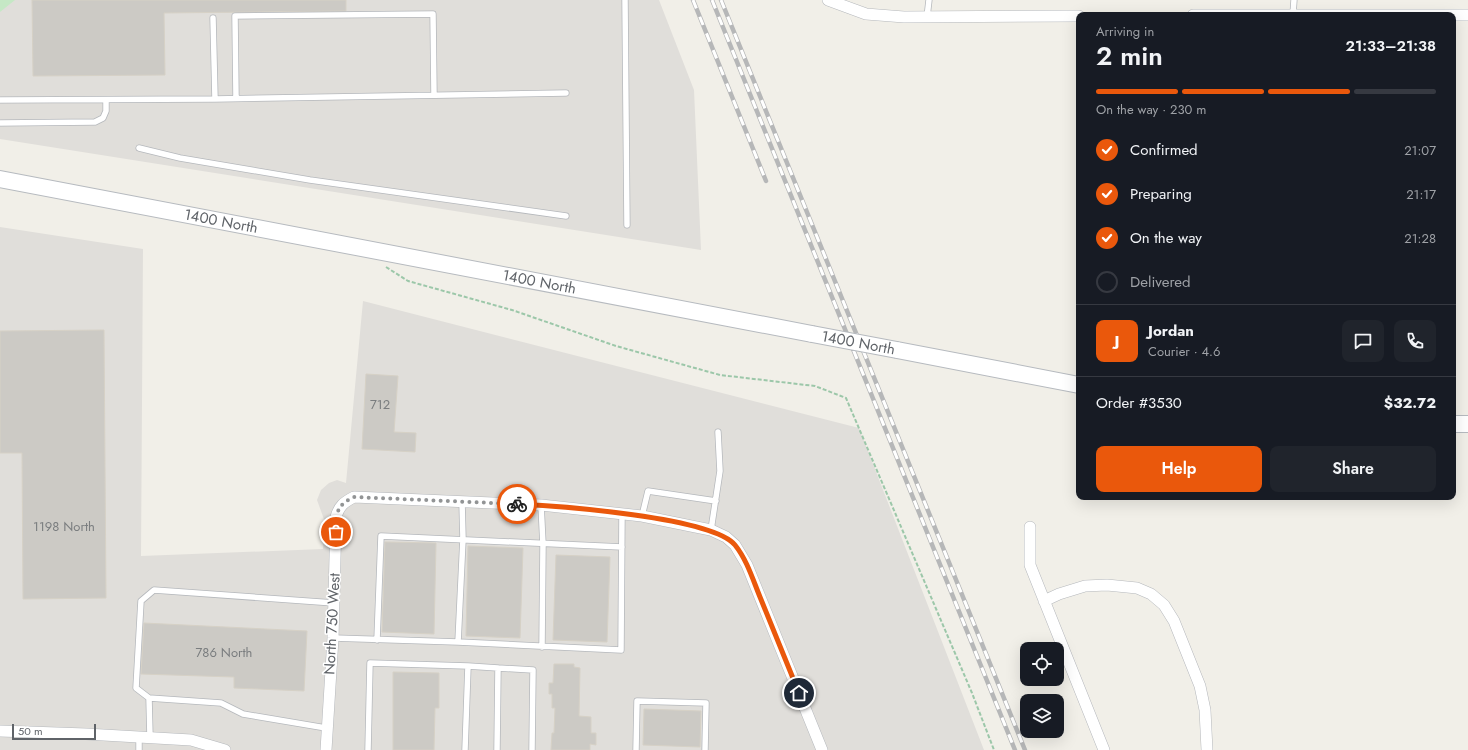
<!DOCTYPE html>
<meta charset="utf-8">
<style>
:root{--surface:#171b24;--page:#20242c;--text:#f1f3f6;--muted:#9ea1a6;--line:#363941;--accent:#ea580c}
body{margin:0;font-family:Jost,sans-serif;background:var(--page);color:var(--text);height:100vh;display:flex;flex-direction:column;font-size:15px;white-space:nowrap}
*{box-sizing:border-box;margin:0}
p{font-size:13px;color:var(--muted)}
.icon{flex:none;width:22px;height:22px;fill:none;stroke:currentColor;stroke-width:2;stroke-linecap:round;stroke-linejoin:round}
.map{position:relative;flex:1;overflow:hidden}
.details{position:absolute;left:1076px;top:12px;width:380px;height:488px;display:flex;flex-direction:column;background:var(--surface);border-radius:8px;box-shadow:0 4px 16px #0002}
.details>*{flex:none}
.buttons{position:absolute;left:1020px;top:642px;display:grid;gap:8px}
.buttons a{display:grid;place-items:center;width:44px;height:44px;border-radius:8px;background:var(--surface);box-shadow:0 4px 16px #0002;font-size:20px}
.scale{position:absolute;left:12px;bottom:10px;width:84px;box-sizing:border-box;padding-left:4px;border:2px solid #5f6368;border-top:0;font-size:11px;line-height:14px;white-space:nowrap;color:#5f6368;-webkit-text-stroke:3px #fff;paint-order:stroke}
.pin{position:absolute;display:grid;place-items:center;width:34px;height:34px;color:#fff;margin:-17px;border:2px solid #fff;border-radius:50%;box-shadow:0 1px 4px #0007}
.courier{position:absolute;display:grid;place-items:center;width:40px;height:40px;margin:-20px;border:3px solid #ea580c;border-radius:50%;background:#fff;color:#222;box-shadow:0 1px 5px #0007}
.summary em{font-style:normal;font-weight:600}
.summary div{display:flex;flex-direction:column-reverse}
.summary{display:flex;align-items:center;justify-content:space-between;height:68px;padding:0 20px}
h1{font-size:26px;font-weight:600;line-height:30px}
.bar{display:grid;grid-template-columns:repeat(4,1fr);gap:6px 4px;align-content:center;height:48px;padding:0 20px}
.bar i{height:5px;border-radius:3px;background:var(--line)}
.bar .on{background:var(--accent)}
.bar p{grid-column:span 4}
.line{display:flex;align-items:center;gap:10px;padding:0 20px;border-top:1px solid var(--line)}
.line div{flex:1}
.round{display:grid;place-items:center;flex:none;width:42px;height:42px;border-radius:8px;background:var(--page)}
ol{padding:0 20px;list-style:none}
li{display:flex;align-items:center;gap:12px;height:44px}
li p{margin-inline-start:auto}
li .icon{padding:4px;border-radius:50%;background:var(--accent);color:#fff;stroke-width:4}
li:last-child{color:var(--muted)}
li i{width:22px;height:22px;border:2px solid var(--line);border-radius:50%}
.button{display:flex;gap:8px;margin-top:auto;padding:8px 20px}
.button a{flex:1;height:46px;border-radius:8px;background:var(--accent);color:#fff;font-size:16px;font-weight:600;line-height:46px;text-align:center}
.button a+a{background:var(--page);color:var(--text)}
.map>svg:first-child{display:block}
.industrial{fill:#e0deda}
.green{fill:#c5e8c5}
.building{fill:#cccac5;stroke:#d6d1c6}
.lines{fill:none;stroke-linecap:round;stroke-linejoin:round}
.service-casing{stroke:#b5b8bc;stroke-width:7}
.minor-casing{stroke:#b5b8bc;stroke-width:12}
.secondary-casing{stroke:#b6babf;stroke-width:18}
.path{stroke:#9cc7a9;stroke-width:2;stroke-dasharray:4 2;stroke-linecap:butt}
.service{stroke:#fff;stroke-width:5.5}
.minor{stroke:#fff;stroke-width:11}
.secondary{stroke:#fff;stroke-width:16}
.rail-casing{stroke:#b6b7b8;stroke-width:4.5}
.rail{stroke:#fff;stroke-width:3;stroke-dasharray:9;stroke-linecap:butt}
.secondary-bridge-casing{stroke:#b6babf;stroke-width:18;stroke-linecap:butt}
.secondary-bridge{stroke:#fff;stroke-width:16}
.done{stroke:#929495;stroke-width:4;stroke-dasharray:0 7.2}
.route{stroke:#ea580c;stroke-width:5}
.labels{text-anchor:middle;stroke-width:3;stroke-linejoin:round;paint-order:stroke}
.number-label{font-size:13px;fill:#7a7d7f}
.street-label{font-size:15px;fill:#5f6368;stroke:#fff}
</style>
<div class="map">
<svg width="1468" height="750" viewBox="0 0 1468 750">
<rect width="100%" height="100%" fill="#f1efe8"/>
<!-- industrial -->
<path class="industrial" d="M0,0h659l35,90 7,160 -701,-111z
M0,227l143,22 -2,307 182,-7 2,-27 -8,-22 4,-10 8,-7 8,-3 9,3 17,-182 496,127 125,322h-984z"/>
<!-- green -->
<path class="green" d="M0,0h15l-15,12z"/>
<!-- building -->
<path class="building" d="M32,0h314v11l-182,2 1,62 -132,1z
M104,330l2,268 -83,1 -1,-146h-22v-122z
M366,374l32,2 -4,56 22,1 -1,19 -53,-3z
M385,542l51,1 -2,91 -52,-2z
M468,546l55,2 -3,90 -54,-2z
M556,555l54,2 -3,85 -54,-2z
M144,623l163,8 -3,60 -70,-3v-11l-93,-3z
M554,664h20v3l6,1 -1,48 12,1v16h5v12l-6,-1v6h-39l1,-17h2l1,-25h-3v-14h-3v-11h4z
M393,672l46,1v35h-4l-1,42h-41z
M644,709l57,2 -1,36 -57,-2z"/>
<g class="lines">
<!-- service casing -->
<g class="service-casing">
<path id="service" d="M625,0l2,225
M1293,14l1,-14
M927,17l2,-17
M213,18l2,81
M236,98l-1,-82 198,-2 1,81
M0,100l215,-1 351,-6
M0,123l95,-1 8,-4 3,-7v-11
M139,148l41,10 130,22 256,36
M541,505l2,39 -1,103
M642,516l6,-25 68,10
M711,530l9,-59 -2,-39
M333,638l125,4 163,8 1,-137
M377,640l4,-104 241,11
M458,642l5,-103 -1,-37
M468,666l30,2 -1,82
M498,668l35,2 -1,80
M149,698l-13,-10 5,-87 13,-11 180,13
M150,737l-1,-39 72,5 22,11 83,14
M139,750v-13
M368,750l2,-87 98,3 -3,84
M636,750l1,-49 69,2 -1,47"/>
</g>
<!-- minor casing -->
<g class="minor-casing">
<path id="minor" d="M828,0l38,14 38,3 175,-1
M1193,15h275
M1030,527v38l74,185
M1044,601l15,-7 26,-8 22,-1 30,3 14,6 13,11 10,16 26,65 5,24 2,40
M0,731l86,3 105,6 34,10
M326,750l7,-112 3,-121c3,-11 8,-15 18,-20l187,8 101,11 54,11 15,3 15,7 9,8 12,20 75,185"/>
</g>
<!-- secondary casing -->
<g class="secondary-casing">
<g id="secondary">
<path id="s1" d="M0,179l812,155"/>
<path d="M897,350l182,35"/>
<path d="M1453,424h15"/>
</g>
</g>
<!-- path -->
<path class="path" d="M386,267l22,14 104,29 104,36 104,29 95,11 31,12 126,295 22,57"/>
<!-- service -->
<use href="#service" class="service"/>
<!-- minor -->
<use href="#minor" class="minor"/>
<!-- secondary -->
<use href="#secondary" class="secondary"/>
<!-- rail casing -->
<g class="rail-casing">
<path id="rail" d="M693,0l73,181
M712,0l303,750
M721,0l304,750"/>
</g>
<!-- rail -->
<use href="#rail" class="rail"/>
<!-- secondary-bridge casing -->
<g class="secondary-bridge-casing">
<g id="secondary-bridge">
<path id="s2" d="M812,334l85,16"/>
</g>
</g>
<!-- secondary-bridge -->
<use href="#secondary-bridge" class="secondary-bridge"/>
</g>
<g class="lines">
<!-- done -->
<path class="done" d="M336,532c0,-18 0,-27 18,-35l163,7"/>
<!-- route -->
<path class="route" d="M517,504c41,2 195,13 218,41 12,15 18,35 25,52 13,32 26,64 39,96"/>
</g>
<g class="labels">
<!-- number labels -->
<g class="number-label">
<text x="380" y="409">712</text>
<text x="64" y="531">1198 North</text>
<text x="224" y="657">786 North</text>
</g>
<!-- street labels -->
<g class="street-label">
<text dy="5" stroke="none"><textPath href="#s1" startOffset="225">1400 North</textPath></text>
<text dy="5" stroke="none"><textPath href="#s1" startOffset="549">1400 North</textPath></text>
<text dy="5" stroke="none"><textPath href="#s2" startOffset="47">1400 North</textPath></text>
<text transform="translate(332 624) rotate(-87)" y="5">North 750 West</text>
</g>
</g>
</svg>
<div class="buttons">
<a><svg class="icon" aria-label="locate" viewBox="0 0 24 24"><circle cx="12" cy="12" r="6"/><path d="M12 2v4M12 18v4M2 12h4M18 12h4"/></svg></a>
<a><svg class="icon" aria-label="layers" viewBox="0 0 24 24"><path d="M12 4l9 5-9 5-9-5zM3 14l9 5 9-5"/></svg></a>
</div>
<div class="scale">50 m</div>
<div class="pin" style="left:336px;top:532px;background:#ea580c"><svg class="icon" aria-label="bag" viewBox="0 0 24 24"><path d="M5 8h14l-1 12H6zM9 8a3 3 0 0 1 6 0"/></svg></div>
<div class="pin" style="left:799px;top:693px;background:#1f2937"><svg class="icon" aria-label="home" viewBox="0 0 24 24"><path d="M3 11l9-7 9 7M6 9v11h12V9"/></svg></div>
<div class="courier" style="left:517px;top:504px"><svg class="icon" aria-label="bike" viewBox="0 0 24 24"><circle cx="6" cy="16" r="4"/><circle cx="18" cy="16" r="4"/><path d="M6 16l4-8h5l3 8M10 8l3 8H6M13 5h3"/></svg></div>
<section class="details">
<div class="summary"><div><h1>2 min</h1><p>Arriving in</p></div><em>21:33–21:38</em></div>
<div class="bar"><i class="on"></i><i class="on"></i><i class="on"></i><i></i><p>On the way · 230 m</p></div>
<ol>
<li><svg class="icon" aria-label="check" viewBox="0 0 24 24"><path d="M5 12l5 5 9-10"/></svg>Confirmed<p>21:07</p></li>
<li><svg class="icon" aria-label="check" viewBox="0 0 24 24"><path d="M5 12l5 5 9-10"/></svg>Preparing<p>21:17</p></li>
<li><svg class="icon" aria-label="check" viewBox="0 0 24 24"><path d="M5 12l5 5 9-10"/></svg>On the way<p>21:28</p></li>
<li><i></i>Delivered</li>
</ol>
<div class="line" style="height:72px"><b class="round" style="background:var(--accent);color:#fff">J</b><div><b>Jordan</b><p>Courier · 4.6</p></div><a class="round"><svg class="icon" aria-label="chat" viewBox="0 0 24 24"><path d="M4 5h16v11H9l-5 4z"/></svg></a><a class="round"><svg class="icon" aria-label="phone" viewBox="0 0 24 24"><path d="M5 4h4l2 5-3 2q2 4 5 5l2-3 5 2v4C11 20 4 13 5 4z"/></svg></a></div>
<div class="line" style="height:52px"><div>Order #3530</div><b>$32.72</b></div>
<div class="button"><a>Help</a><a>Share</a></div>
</section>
</div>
